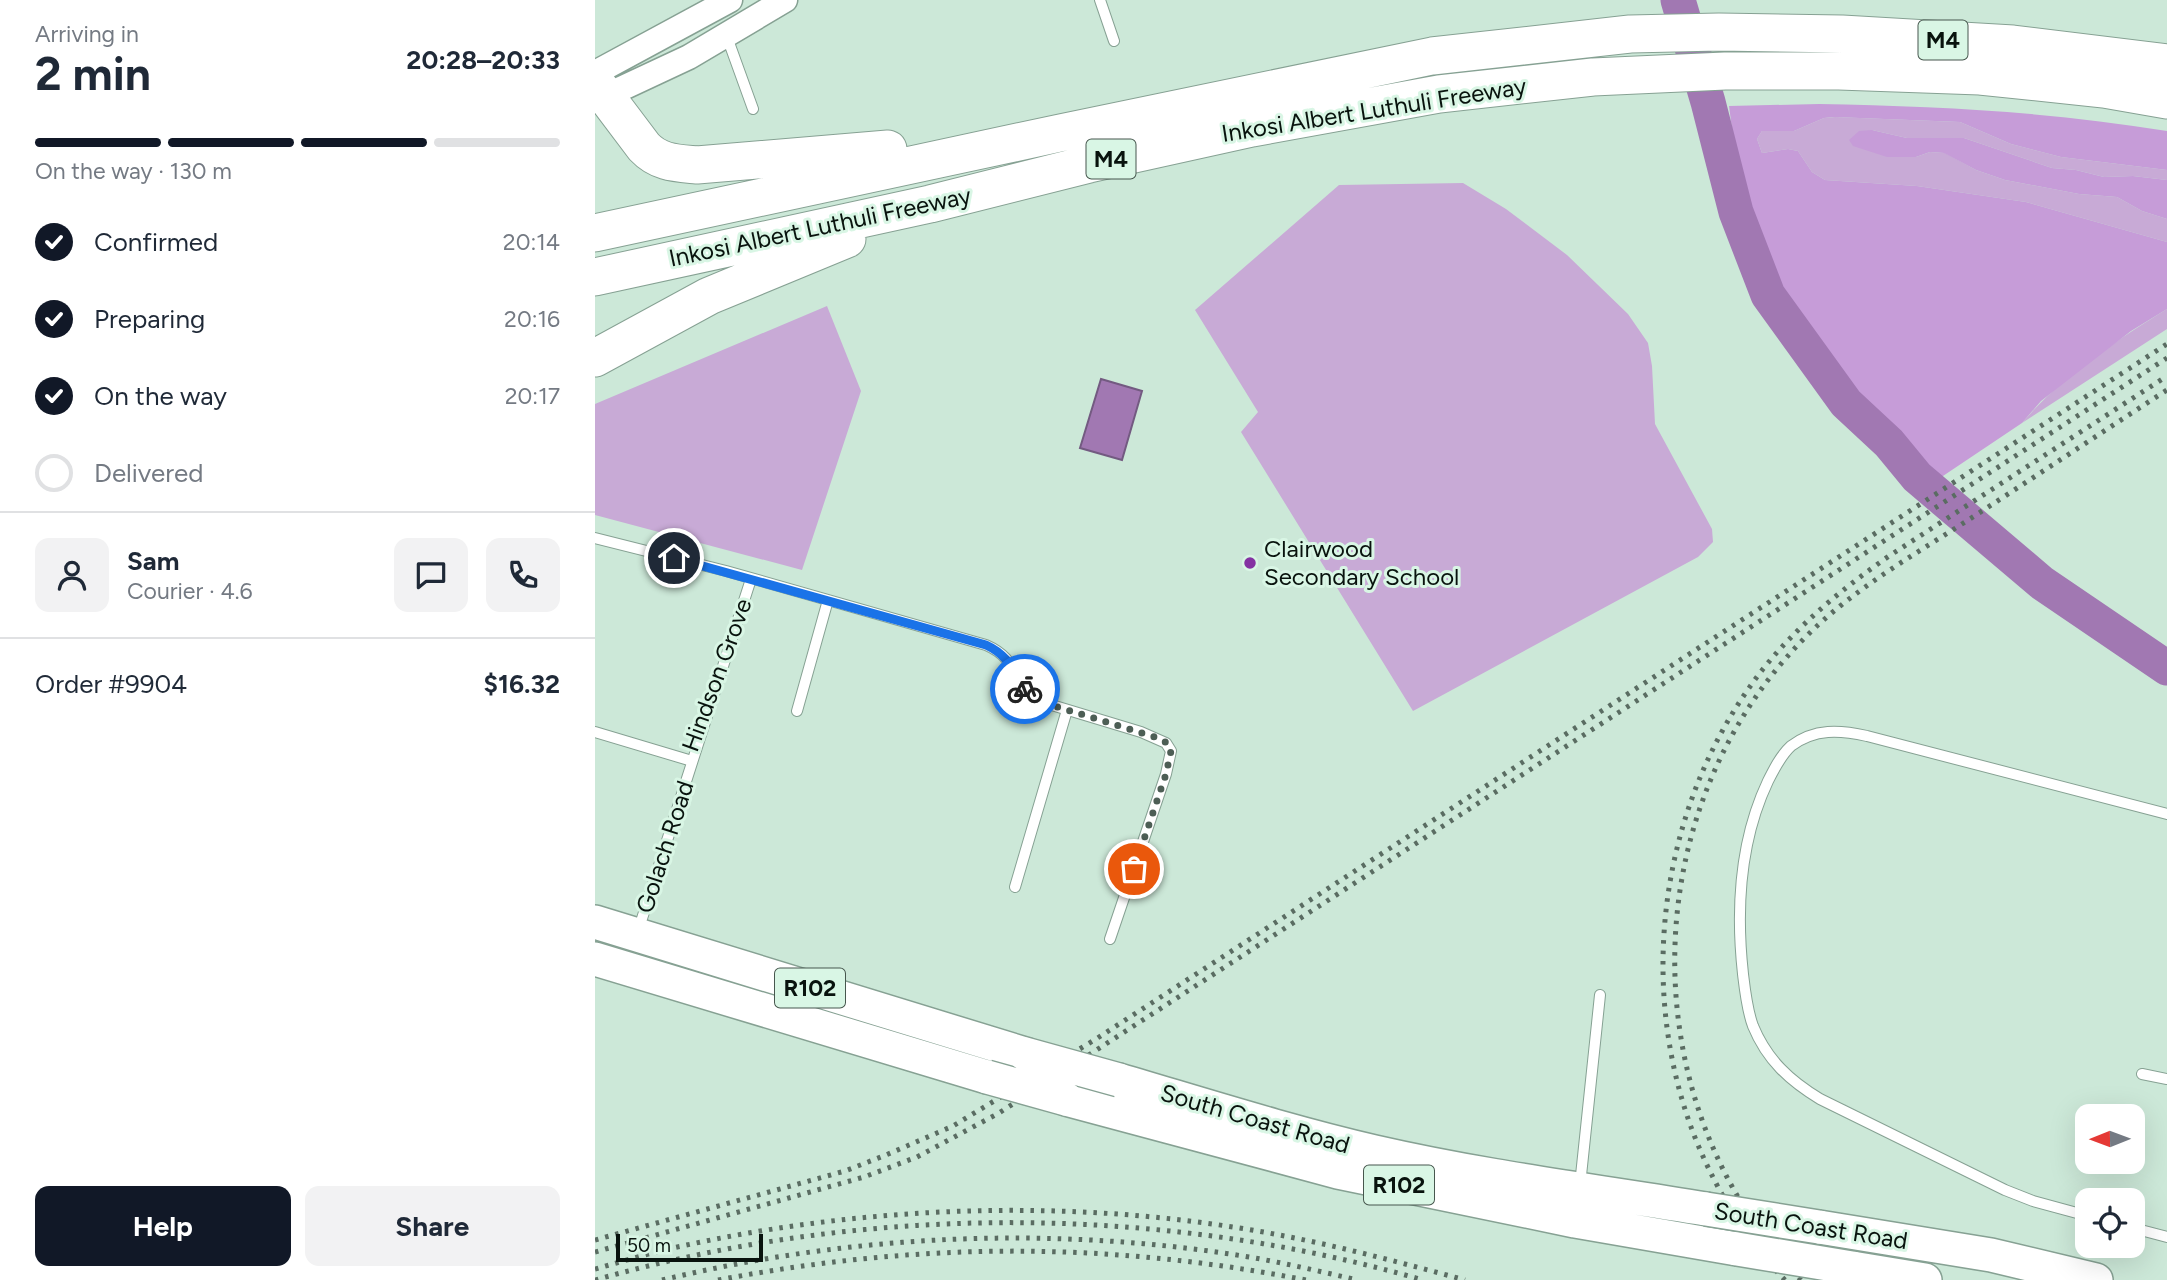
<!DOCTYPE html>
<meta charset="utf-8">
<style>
:root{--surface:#fff;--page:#f2f2f3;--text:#1f2937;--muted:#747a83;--line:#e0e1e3;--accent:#111827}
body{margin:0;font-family:Figtree,sans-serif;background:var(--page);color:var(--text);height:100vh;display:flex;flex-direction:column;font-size:26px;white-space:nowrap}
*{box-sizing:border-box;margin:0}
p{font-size:23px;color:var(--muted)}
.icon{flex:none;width:38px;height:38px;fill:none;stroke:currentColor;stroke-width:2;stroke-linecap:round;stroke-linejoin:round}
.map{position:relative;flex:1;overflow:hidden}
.sheet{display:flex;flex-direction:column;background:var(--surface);width:595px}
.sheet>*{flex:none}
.needle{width:46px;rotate:269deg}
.buttons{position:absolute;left:1480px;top:1104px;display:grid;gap:14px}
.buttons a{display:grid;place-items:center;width:70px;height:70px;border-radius:14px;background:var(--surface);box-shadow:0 7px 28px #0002;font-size:35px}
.scale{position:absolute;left:21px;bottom:18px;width:147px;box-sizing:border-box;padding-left:7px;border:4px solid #09130e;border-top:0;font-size:19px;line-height:24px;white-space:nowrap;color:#09130e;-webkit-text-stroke:5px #d9f6e5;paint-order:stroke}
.pin{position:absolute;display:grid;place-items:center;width:60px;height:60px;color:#fff;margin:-30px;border:4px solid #fff;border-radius:50%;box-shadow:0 2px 7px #0007}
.courier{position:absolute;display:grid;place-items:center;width:70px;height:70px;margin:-35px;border:5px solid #1a73e8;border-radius:50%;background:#fff;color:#222;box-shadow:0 2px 9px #0007}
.summary em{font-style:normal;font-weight:700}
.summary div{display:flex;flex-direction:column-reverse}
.summary{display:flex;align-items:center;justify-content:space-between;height:119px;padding:0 35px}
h1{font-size:46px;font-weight:700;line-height:52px}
.bar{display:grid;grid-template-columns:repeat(4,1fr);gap:10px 7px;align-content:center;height:84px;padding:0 35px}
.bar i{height:9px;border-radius:5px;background:var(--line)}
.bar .selected{background:var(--accent)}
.bar p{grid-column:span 4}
.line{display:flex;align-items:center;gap:18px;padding:0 35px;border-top:2px solid var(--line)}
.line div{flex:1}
.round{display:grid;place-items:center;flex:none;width:74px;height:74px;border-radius:14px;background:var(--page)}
ol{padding:0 35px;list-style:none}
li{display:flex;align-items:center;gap:21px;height:77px}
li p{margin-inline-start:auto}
li .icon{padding:7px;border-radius:50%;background:var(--accent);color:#fff;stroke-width:4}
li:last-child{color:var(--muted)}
li i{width:38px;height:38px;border:4px solid var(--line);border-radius:50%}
.action{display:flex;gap:14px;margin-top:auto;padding:14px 35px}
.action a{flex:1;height:80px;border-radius:14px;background:var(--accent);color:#fff;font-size:28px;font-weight:700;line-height:80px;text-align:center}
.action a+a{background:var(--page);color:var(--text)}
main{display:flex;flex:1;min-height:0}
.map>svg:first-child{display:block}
.green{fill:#c8aad6}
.forest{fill:#c69cd8}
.water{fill:#a178b2;stroke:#735a81;stroke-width:2}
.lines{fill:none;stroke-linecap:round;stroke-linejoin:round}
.river{stroke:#a178b2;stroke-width:35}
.service-casing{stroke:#86a193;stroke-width:12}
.tertiary-casing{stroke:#86a193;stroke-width:27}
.trunk-casing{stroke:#86a193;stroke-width:36}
.motorway-casing{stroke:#86a193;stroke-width:39}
.service{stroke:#fff;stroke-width:10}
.tertiary{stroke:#fff;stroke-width:24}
.trunk{stroke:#fff;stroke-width:33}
.motorway{stroke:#fff;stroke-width:37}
.rail{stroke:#5a6c62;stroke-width:5;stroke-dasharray:3.5 7;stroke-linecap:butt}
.trunk-bridge-casing{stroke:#86a193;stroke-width:36;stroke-linecap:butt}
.trunk-bridge{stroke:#fff;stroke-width:33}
.done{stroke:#4d5e55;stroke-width:7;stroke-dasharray:0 12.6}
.route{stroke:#1a73e8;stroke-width:9}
.poi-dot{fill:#8432a2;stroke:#d9f6e5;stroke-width:2.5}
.labels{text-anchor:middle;stroke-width:6;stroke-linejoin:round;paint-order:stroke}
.shield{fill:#d9f6e5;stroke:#47574e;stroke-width:2}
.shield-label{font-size:23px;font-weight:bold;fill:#09130e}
.street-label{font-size:24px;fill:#09130e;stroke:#d9f6e5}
.poi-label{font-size:24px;fill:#09130e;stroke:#d9f6e5;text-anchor:start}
</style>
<main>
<section class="sheet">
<div class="summary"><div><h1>2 min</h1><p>Arriving in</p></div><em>20:28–20:33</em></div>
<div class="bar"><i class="selected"></i><i class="selected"></i><i class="selected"></i><i></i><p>On the way · 130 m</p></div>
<ol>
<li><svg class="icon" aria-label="check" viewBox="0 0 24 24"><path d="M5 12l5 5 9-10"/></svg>Confirmed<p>20:14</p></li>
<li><svg class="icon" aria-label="check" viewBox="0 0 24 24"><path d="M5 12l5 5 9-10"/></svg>Preparing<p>20:16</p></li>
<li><svg class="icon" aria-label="check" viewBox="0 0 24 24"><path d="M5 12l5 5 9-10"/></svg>On the way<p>20:17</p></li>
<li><i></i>Delivered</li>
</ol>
<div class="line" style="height:126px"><a class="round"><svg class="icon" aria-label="person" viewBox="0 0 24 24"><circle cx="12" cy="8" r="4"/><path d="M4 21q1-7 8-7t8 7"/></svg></a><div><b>Sam</b><p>Courier · 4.6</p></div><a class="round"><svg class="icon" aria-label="chat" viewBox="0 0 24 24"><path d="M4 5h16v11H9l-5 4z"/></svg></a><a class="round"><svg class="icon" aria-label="phone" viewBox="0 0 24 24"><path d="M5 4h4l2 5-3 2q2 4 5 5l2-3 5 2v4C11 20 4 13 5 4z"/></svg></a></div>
<div class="line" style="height:91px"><div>Order #9904</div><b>$16.32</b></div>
<div class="action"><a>Help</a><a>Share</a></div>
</section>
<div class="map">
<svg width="1572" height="1280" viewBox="0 0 1572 1280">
<rect width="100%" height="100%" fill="#cce8d8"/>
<!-- green -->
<path class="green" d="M1240,117l125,5 51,22 50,13 106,13v10l-34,-4 -29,1 -28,-7 -24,-2 -88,-30h-57l-35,-8 44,27 14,-5 15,1 31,17 29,10 74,14 38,3 25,14 25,8v23l-141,-40 -109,-16 -92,-6 -13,-8 -14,-21 -10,-2 -26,4 -5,-14 5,-8h32l30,-13z
M868,183l43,26 61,46 61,59 20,29 4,23 3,58 57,105 1,13 -15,15 -285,154 -172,-279 17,-20 -63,-102 144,-125z
M232,306l34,85 -59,179 -207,-55v-111z
M1572,309v20l-145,94c37,-44 96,-84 145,-114z"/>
<!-- forest -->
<path class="forest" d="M1224,104c117,2 233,8 348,27v39l-106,-13 -50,-13 -51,-22 -126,-5 -10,1 -30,13h-32l-5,8 5,14 26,-4 10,2 14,21 13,8 92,6 109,16 141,40v67l-36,22 -90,70 -19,22 -85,57c-72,-76 -152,-165 -187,-264 -13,-35 -16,-74 -21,-110z
M1277,130l35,8h57l88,30 24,2 28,7 29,-1 34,4v39l-25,-8 -25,-14 -38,-3 -74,-14 -29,-10 -32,-17 -14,-1 -14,5h-29l-34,-11 -4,-6 10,-9z"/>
<!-- water -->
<path class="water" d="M506,379l41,12 -20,69 -42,-12z"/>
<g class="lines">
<!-- river -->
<path class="river" d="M1083,0l30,102 28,110 32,83 78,108 43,40 28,34 125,106 125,85"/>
<!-- service casing -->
<g class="service-casing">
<path id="service" d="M505,0l14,41
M132,37l26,72
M0,538l131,33 260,74c32,14 24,32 44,50 4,3 10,5 15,8l96,29 25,11 5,8 -5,23 -56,165
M202,711l31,-111
M0,732l97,29
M420,887l52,-177
M43,931l113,-352
M1547,1074l25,5
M985,1185l20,-190
M1493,1216l-55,-15 -28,-11 -185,-91c-30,-18 -53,-39 -67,-73 -6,-16 -8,-35 -10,-52 -7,-64 -3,-134 25,-193 6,-12 13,-26 23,-35 24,-18 49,-16 76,-10l300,78
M1538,1228l34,9"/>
</g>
<!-- tertiary casing -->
<g class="tertiary-casing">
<path id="tertiary" d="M0,73l135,-73
M0,101l94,-44 96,-57"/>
</g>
<!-- trunk casing -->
<g class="trunk-casing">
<path id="trunk" d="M0,922l430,132
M0,959l392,118
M524,1080c85,25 170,52 256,72 109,25 221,39 331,57
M471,1099l272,73 237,49 162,28
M1224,1227l172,28 105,25
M1257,1268l73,12"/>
</g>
<!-- motorway casing -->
<g class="motorway-casing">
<path id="motorway" d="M0,82l49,65c15,16 32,16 53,18l191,-16
M0,233l465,-100 372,-77 198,-22 89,-2 123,2 171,10 154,19
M0,277l335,-73 159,-40 163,-36 187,-34 154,-17 132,-6h114l141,5 124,13 63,11
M0,358l114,-62 138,-57"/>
</g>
<!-- service -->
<use href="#service" class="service"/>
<!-- tertiary -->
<use href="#tertiary" class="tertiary"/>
<!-- trunk -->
<use href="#trunk" class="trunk"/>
<!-- motorway -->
<use href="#motorway" class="motorway"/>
<!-- rail -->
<path class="rail" d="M0,1240l250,-69 41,-16 67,-29 143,-87 1071,-695
M0,1252l269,-75 53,-20 82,-44 1168,-755
M0,1269c29,-8 58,-17 87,-23 179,-39 370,-47 551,-19 79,12 155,32 232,53
M0,1280c268,-76 560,-77 828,0
M67,1280c192,-46 392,-55 587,-23 36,6 73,15 109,23
M123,1280c201,-38 386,-39 588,0
M1190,1280c-40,-39 -75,-101 -94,-153 -55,-152 -28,-330 72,-458 36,-45 79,-80 126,-113l278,-180
M1206,1280c-174,-180 -168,-483 17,-655 48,-44 106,-76 161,-112 63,-41 125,-82 188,-123"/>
<!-- trunk-bridge casing -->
<g class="trunk-bridge-casing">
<path id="trunk-bridge" d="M430,1054l94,26
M392,1077l79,22
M1111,1209l113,18
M1142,1249l115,19"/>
</g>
<!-- trunk-bridge -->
<use href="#trunk-bridge" class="trunk-bridge"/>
</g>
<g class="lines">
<!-- done -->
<path class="done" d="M430,689l6,6 14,8 113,35 9,5 4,8 -5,23 -32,95"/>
<!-- route -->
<path class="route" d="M79,558l312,87c22,10 27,25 39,44"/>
</g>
<!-- markers -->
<circle class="poi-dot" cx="655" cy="563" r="7"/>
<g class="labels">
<!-- shield labels -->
<g class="shield">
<rect x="1323.5" y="20.5" width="49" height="39" rx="5"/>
<rect x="491.5" y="139.5" width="49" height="39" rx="5"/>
<rect x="180" y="968.5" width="70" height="39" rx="5"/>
<rect x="769" y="1165.5" width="70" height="39" rx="5"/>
</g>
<g class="shield-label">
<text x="1348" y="48">M4</text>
<text x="516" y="167">M4</text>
<text x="215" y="996">R102</text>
<text x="804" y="1193">R102</text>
</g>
<!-- street labels -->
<g class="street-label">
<text transform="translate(779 110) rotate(-9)" y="8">Inkosi Albert Luthuli Freeway</text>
<text transform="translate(225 227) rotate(-12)" y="8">Inkosi Albert Luthuli Freeway</text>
<text transform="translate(122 675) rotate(-70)" y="8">Hindson Grove</text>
<text transform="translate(70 847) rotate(-72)" y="8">Golach Road</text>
<text transform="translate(660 1119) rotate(16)" y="8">South Coast Road</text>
<text transform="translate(1216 1226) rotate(9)" y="8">South Coast Road</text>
</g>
<!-- poi labels -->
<g class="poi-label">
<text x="669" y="557">Clairwood<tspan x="669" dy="28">Secondary School</tspan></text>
</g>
</g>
</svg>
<div class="buttons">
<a><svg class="needle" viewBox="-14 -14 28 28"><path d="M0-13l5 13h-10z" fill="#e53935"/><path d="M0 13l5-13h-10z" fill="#747a83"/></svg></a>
<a><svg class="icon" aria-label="locate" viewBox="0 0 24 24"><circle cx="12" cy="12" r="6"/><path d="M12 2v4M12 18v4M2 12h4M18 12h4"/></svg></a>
</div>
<div class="scale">50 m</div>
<div class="pin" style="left:539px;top:869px;background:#ea580c"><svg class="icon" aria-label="bag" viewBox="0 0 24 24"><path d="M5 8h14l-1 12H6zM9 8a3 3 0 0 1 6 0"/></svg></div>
<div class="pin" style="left:79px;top:558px;background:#1f2937"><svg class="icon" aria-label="home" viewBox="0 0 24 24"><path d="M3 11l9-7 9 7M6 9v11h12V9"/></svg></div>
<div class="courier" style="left:430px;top:689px"><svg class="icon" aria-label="bike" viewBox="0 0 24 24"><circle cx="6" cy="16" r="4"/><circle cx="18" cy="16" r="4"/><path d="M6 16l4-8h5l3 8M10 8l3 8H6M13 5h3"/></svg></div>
</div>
</main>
